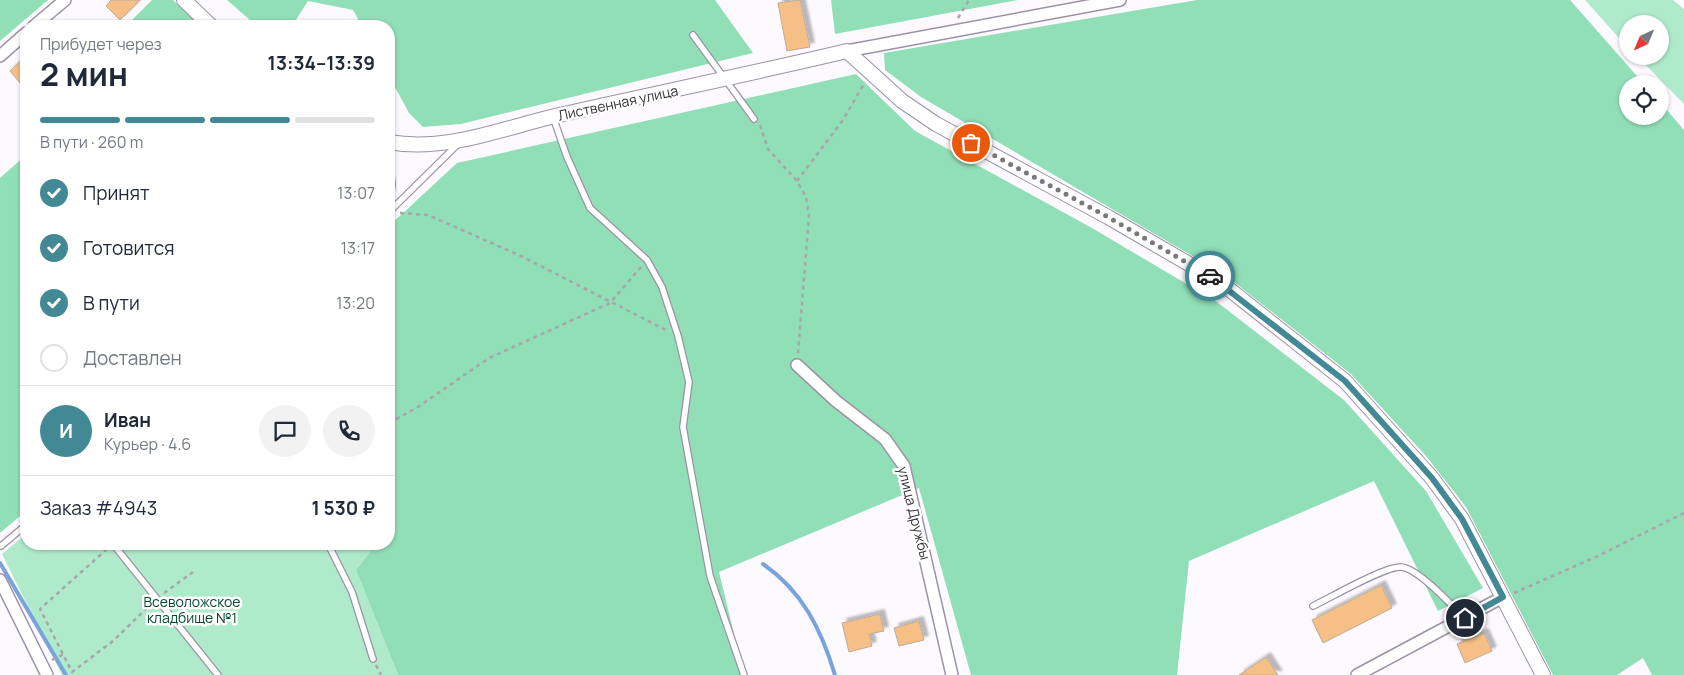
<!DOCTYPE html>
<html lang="ru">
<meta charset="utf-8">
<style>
:root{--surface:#fff;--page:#f2f2f3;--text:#1f2937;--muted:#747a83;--line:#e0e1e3;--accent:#438895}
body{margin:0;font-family:Manrope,sans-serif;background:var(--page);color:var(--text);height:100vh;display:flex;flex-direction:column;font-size:19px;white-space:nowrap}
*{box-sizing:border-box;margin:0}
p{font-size:16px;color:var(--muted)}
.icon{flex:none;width:28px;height:28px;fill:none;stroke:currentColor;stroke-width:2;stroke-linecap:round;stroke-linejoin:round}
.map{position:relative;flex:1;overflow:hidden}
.drawer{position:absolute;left:20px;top:20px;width:375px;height:530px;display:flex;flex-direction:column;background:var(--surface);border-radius:20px;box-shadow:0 1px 4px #0004}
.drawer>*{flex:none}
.needle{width:32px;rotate:224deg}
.fabs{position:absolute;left:1619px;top:15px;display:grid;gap:10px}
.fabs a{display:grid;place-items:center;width:50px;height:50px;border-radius:50%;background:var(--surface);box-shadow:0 1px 4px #0004;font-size:25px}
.pin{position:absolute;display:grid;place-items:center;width:42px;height:42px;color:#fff;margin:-21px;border:2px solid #fff;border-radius:50%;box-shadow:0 1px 5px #0007}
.courier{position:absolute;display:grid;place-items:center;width:50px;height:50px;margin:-25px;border:4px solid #438895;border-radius:50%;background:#fff;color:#222;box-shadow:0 1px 6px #0007}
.headline em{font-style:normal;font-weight:700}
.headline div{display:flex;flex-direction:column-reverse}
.headline{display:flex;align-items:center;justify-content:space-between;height:85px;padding:0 20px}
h1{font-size:32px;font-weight:700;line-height:38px}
.bar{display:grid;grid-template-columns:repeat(4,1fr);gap:8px 5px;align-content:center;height:60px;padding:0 20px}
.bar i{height:6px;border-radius:4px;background:var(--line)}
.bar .on{background:var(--accent)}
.bar p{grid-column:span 4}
.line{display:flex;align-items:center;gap:12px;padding:0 20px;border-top:1px solid var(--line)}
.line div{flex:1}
.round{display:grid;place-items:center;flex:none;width:52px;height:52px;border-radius:26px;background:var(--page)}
ol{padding:0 20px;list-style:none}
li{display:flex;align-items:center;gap:15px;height:55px}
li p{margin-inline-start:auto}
li .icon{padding:5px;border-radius:50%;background:var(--accent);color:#fff;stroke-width:4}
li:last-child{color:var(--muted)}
li i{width:28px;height:28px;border:2px solid var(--line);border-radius:50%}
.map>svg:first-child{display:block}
.green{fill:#afebcb}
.forest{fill:#91dfb7}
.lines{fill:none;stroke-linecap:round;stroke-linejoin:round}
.stream{stroke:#7aa3de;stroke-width:4}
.building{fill:#f6bf86;stroke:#bdac9c;filter:url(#shadow)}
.service-casing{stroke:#9c92a5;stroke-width:8}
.minor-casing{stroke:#9c92a5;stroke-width:14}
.tertiary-casing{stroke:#9c92a5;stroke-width:16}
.path{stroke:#a8a5ab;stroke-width:2.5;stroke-dasharray:4 4;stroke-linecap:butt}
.service{stroke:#fff;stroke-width:5.5}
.minor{stroke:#fff;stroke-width:11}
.tertiary{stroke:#fff;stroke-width:14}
.done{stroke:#7b777d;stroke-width:5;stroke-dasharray:0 9}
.route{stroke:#438895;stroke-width:6}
.labels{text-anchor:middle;stroke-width:5;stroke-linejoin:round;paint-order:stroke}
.street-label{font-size:14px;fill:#353038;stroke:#fff}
.park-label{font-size:14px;fill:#06482f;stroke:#fff}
</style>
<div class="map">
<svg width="1684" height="675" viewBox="0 0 1684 675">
<defs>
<filter id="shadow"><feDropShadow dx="4.5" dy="-4.5" stdDeviation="1" flood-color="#0004"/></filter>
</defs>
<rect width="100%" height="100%" fill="#fcfafe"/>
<!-- green -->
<path class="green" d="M1585,0h88l11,9v95l-47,-48h23v-32h-32l-1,23z
M26,534v10h350l-20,26 42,105h-336l-60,-121z"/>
<!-- forest -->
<path class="forest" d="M0,0h48l-48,41z
M152,0h21l28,26h-75z
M227,0h488l38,53 -292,71 -38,3 -14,-14 -20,-37v-50h-27l-9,-16 -45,-9 -16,25h-35z
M831,0h187l-183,34z
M1197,0h373l74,84h-16v32h32v-14l24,28v545h-32l-9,-17 -26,17h-64l-87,-168 -40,-51 -75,-82 -126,-99 -304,-178 -36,-27 -1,-17z
M856,74l59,57 177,97 125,74 127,98 82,91 57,97 -45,23 -64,-130 -185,80 -12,114h-206l-52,-187 -200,84 25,103h-346l-42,-105 20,-26h13v-17l4,-6 -4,-12v-283l68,-63z
M26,155v356l-26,22v-355z"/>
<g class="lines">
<!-- stream -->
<path class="stream" d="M0,563l66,112
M763,564c40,28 58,65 72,111"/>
</g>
<!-- building -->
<path class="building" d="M111,0h29l-20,20 -14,-14z
M800,0l10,47 -23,4 -9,-48z
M26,56v34l-16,-19z
M1381,585l11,23 -69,35 -11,-23z
M880,614l4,17 -15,3 3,12 -23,6 -7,-29z
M919,621l5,19 -25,6 -5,-18z
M1484,633l8,18 -27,12 -8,-19z
M1266,657l12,18h-39z"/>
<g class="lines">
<!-- service casing -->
<g class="service-casing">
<path id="service" d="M693,35l61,84
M553,117l14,40 23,51 57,52 15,27 16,49 11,46 -6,45 27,149 34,99
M389,157l3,27 -3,26
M389,212l70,-69
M113,544l105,131
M328,544l24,48 21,67
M1,546l25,-21
M1313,606c17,-8 72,-40 88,-39 17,1 51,39 64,51"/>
</g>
<!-- minor casing -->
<g class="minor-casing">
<path id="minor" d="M34,26l31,-26
M847,51l273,-51
M0,56l26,-23
M797,365l39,36 49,38 19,27 48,209
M0,580l47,95
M1357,675l146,-78"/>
</g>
<!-- tertiary casing -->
<g class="tertiary-casing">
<path id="tertiary" d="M184,0l27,26
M389,142c57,10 111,-13 166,-26 97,-22 195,-42 292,-65l55,50 34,23 172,93 112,65 125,99 87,97 30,41 81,156"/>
</g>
<!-- path -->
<path class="path" d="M958,18l11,-18
M760,125l8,24 29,32 9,16 3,19 -11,137
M797,181l46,-61 22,-38
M400,213l28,2 93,41 147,75
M389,423l29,-16 71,-49 121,-55 31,-36
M107,549l-67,60 32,63 41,-31 37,-36
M164,593l29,-21
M1514,593l86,-38 84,-42
M52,660l12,-6
M376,665l5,10"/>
<!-- service -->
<use href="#service" class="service"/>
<!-- minor -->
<use href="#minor" class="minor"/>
<!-- tertiary -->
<use href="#tertiary" class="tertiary"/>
</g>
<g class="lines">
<!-- done -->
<path class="done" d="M971,143l137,74 102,59"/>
<!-- route -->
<path class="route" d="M1210,276l135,105 87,97 30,41 41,78 -38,21"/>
</g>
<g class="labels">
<!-- street labels -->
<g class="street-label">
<text transform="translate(618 103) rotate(-12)" y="5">Лиственная улица</text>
<text transform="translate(914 513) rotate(76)" y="5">улица Дружбы</text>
</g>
<!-- park labels -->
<g class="park-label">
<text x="192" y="607">Всеволожское<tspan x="192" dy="16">кладбище №1</tspan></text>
</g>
</g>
</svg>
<div class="fabs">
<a><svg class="needle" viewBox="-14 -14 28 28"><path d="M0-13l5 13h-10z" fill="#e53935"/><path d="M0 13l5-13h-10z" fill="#747a83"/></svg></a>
<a><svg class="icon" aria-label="locate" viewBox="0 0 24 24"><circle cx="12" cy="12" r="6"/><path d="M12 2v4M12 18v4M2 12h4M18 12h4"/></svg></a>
</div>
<div class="pin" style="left:971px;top:143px;background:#ea580c"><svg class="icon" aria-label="bag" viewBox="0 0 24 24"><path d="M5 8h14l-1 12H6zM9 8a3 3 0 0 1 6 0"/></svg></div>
<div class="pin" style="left:1465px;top:618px;background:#1f2937"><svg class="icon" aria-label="home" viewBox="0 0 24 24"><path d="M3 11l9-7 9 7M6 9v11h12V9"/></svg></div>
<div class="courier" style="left:1210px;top:276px"><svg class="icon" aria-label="car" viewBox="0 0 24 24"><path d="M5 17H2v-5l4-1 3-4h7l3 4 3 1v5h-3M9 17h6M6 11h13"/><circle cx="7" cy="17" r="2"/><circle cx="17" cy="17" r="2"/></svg></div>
<section class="drawer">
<div class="headline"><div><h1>2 мин</h1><p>Прибудет через</p></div><em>13:34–13:39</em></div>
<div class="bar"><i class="on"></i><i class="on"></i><i class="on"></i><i></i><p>В пути · 260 m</p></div>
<ol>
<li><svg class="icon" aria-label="check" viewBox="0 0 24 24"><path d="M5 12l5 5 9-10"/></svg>Принят<p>13:07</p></li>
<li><svg class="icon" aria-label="check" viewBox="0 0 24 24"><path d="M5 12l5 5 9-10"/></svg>Готовится<p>13:17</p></li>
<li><svg class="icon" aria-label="check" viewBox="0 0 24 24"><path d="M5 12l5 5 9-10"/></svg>В пути<p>13:20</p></li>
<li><i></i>Доставлен</li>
</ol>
<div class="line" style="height:90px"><b class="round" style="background:var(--accent);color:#fff">И</b><div><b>Иван</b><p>Курьер · 4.6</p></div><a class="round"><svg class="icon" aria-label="chat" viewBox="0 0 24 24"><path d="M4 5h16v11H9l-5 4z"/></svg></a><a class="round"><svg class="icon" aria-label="phone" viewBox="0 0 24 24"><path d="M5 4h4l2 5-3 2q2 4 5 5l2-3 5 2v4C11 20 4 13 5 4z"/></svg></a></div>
<div class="line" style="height:65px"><div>Заказ #4943</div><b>1 530 ₽</b></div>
</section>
</div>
